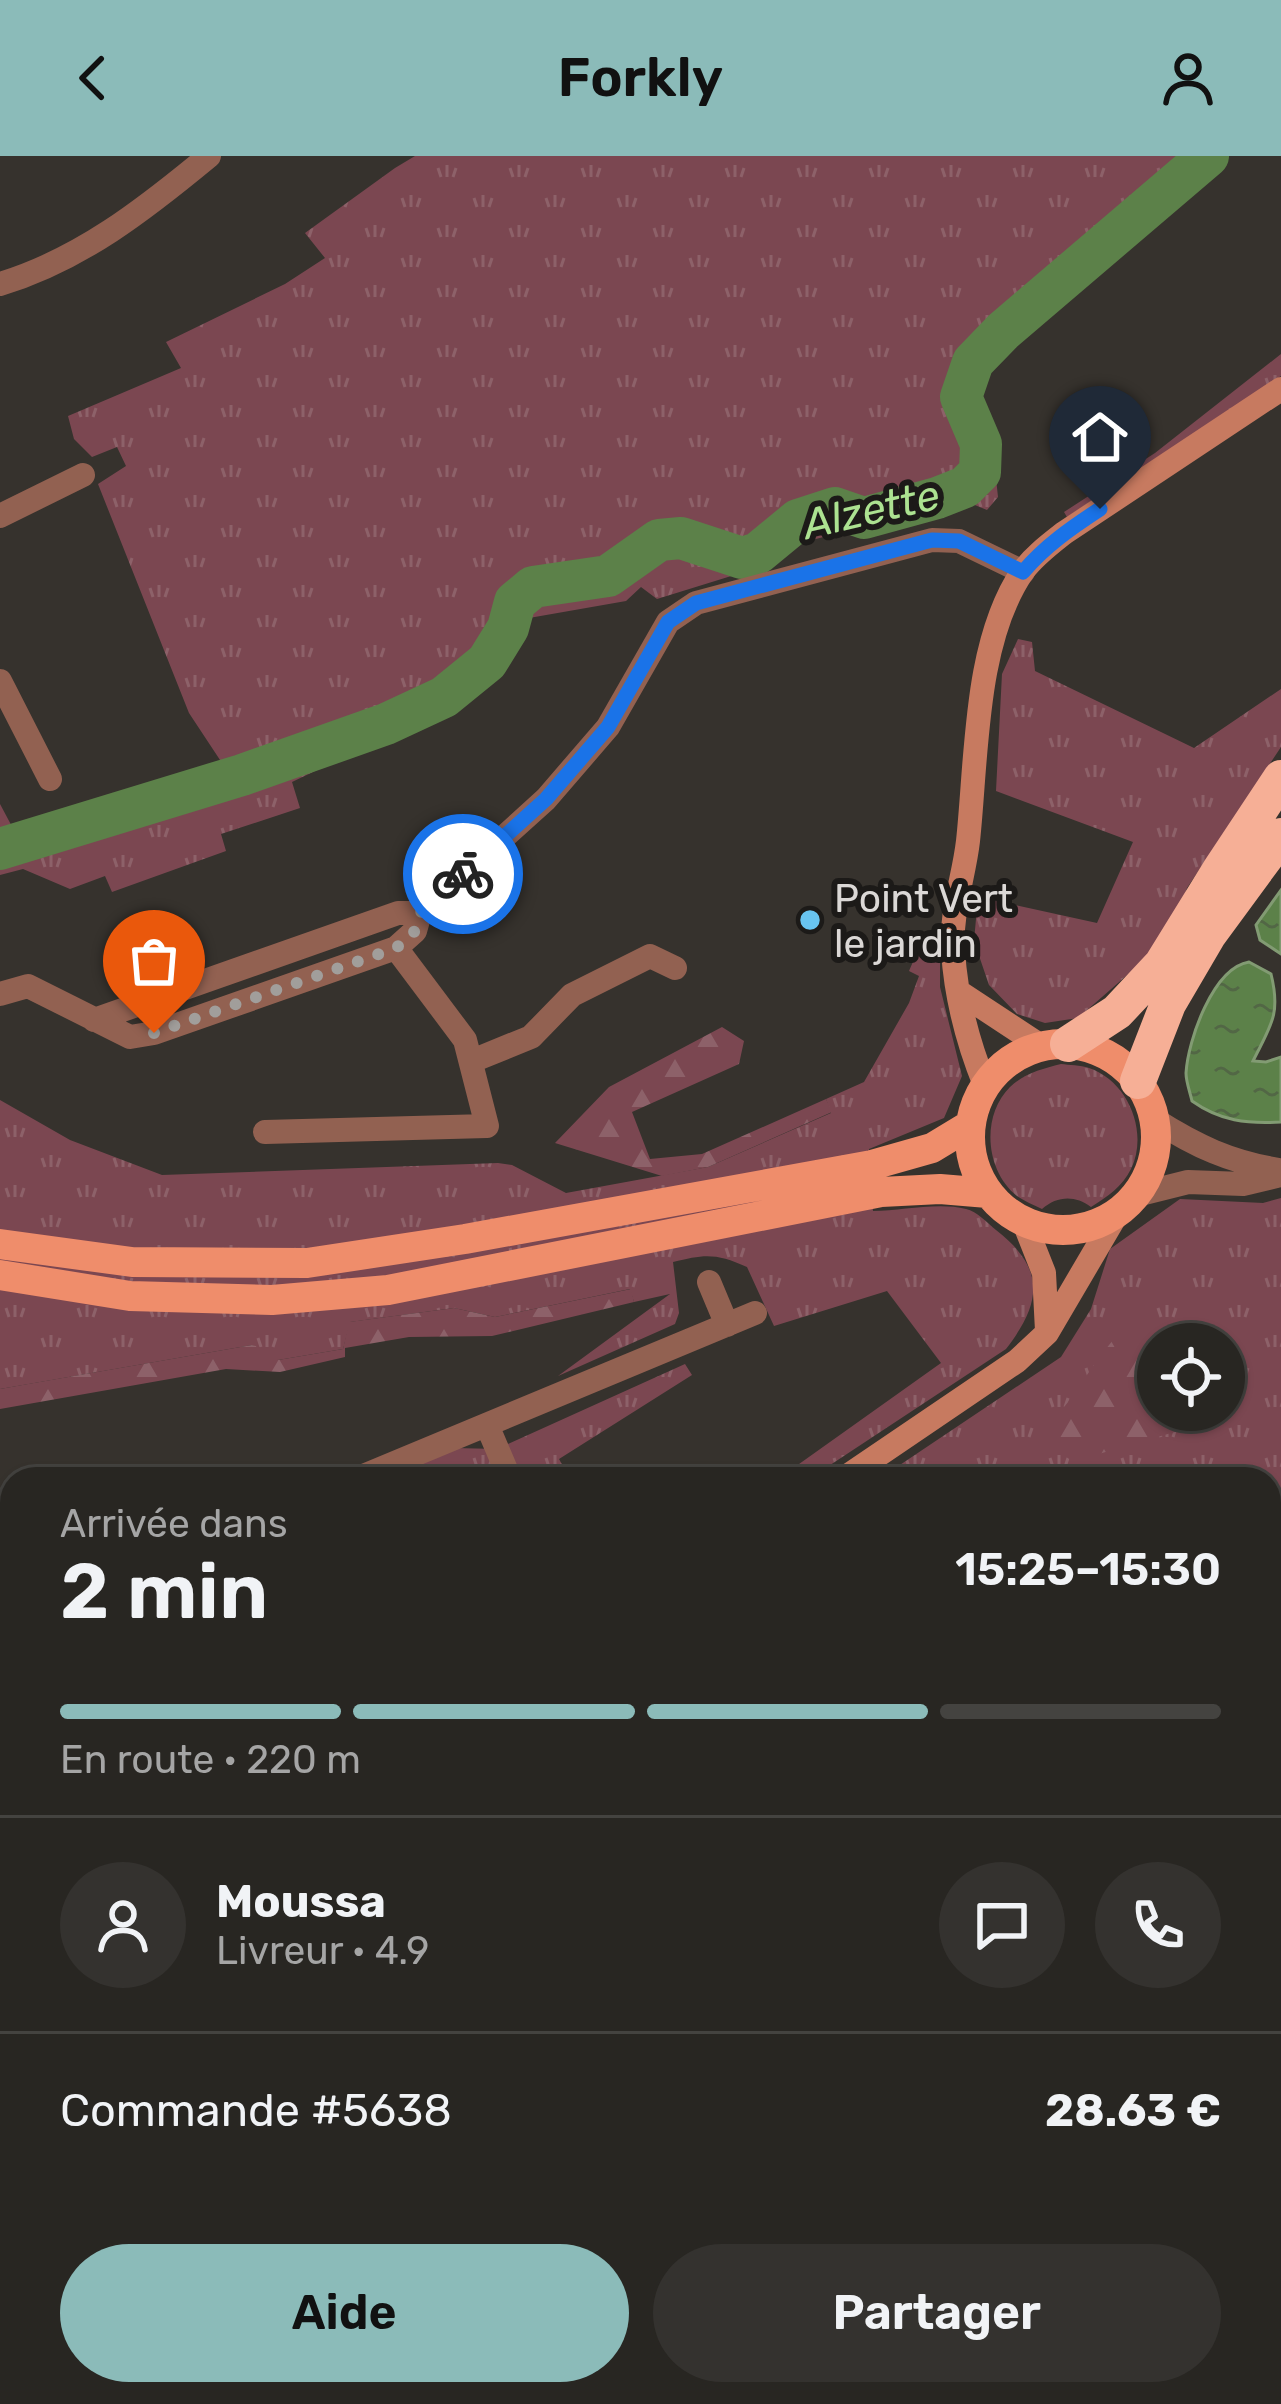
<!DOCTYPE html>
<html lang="fr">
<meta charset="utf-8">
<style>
:root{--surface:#282622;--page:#34322f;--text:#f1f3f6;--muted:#a5a5a5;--line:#444340;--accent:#8bbbb9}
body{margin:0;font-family:Rubik,sans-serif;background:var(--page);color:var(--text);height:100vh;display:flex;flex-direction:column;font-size:45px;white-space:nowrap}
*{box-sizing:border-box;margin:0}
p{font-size:39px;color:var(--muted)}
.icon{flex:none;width:66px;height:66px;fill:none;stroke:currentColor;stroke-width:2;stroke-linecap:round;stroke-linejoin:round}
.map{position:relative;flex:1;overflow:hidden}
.panel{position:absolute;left:0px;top:1311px;width:1281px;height:939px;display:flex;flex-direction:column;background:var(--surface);border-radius:36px 36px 0 0;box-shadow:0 3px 9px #0004,0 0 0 3px var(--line)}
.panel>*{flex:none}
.buttons{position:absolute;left:1137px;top:1167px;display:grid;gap:24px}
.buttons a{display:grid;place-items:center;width:108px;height:108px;border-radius:50%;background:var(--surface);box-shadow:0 3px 9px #0004,0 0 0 3px var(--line);font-size:60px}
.pin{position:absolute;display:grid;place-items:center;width:102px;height:102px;color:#fff;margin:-123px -51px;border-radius:50% 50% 50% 0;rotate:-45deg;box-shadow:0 0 12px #0007}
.pin .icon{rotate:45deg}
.courier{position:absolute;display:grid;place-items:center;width:120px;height:120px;margin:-60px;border:9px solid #1a73e8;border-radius:50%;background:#fff;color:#222;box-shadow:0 3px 15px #0007}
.head em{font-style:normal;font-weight:600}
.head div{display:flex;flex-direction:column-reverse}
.head{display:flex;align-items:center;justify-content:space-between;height:204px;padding:0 60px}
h1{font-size:78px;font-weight:600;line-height:90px}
.bar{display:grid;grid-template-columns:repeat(4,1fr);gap:18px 12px;align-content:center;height:144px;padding:0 60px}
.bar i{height:15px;border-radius:9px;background:var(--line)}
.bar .current{background:var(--accent)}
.bar p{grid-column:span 4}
.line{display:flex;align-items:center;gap:30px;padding:0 60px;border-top:3px solid var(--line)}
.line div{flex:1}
.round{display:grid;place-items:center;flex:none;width:126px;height:126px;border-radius:63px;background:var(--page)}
.button{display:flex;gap:24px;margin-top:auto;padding:24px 60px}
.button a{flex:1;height:138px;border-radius:72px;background:var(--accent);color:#111;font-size:48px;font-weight:600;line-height:138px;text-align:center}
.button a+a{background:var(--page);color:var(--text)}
header{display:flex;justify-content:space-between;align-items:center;height:156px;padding:0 60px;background:var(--accent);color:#111;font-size:54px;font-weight:600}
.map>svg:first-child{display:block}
.grass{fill:url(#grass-tufts);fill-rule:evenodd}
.forest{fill:url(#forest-firs)}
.water{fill:url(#water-ripples);stroke:#829b73;stroke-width:3}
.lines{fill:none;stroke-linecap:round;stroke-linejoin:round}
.river{stroke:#5c8149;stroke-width:42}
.lane{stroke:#926151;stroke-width:14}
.street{stroke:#926151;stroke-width:24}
.secondary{stroke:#c77a60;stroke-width:24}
.primary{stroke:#ef8d6b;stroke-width:30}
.highway{stroke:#f6af96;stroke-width:36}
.done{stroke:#a19e9b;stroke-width:12;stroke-dasharray:0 21.6}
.route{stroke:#1a73e8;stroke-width:15}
.poi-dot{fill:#68c4f0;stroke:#1c1a18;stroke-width:4.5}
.labels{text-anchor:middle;stroke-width:12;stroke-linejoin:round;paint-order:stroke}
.poi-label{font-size:39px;fill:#dbd8d6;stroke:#1c1a18;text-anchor:start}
.water-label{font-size:42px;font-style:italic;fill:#ace291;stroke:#1c1a18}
</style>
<header><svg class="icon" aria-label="back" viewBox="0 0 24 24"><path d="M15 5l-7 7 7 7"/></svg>Forkly<svg class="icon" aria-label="person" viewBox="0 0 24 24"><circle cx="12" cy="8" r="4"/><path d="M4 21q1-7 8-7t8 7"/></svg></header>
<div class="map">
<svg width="1281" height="2248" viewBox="0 0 1281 2248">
<defs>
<pattern id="grass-tufts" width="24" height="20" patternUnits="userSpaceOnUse" patternTransform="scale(3)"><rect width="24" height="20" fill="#7b4751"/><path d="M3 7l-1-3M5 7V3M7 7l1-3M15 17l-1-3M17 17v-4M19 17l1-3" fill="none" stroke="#8d6169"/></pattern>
<pattern id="forest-firs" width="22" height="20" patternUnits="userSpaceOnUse" patternTransform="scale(3)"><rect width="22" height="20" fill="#7b4751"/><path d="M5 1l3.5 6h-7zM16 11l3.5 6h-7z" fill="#8d6169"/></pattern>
<pattern id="water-ripples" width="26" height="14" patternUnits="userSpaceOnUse" patternTransform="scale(3)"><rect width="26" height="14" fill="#5c8149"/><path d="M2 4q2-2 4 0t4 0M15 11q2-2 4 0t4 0" fill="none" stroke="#526745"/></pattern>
</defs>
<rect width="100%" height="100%" fill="#36322d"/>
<!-- grass -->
<path class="grass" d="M415,0h802l-143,121 -101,102 16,35 9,83 -11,13 -22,-9 -161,41 -47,26 -100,31 -16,-12 -15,14 -97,17 -74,86 -163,78 8,26 -79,26 5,17 -114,41 -7,-16 -35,13 -47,-20 -23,6v-71l17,32 36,-9 171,-61 -35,-53 -91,-229 28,-18 -9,-19 -25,10 -18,-18 -6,-23 113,-48 -15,-26 119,-58 40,-26 -20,-25 90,-65z
M1281,198v22l-214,141 -3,-5 91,-59z
M1018,483l14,3 3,29 159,77 87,-59v58l-94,141 -10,28 -27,39 -72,63 -33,5 -28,-9 -28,-29 -15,-44 4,-44 119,26 36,-81 -137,-51 6,-117z
M924,780l16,4v47l22,89 -18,42 -75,31 4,62c29,0 64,-9 93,-2 11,2 21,14 30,21 50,39 46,72 10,119l-197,130h-31l163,-116 -54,-72 -113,35 -27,-59c-30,-14 -43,-13 -74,-5l6,51 -4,11 -117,52 112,-82 -36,8 -4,-13 -135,28 -41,-9 -104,14 -7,27 -65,11 -26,-15 -252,44v-289l70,40 92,35 336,-12 14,2 54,28 142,-26 123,-54 -5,-14 38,-17 45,-79 10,-27 -10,-5z
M1061,908c8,1 19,1 28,4 39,13 60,64 42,101 -9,18 -23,27 -40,38 -16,-12 -34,-11 -49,2 -8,-4 -18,-8 -25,-13 -32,-26 -36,-80 -7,-109 15,-14 32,-18 51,-23z
M1281,1042v353l-12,-12v-60h-390l182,-122 30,-48 19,-60 70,-50 83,4zM1158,1188h66v66h-66z
M685,1208l7,11 -133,84 11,20h-214l98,-31 43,1z"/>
<!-- forest -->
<path class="forest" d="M722,871l22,14 -5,23 -107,48 18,47 52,-5 124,-55 6,13 -124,55 -46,9 -107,-33 54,-56z
M631,1133l3,13 -142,34 -83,1 -64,11v9l-65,15 -54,-3 -226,40v-20l28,-5 224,-39 24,7 2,8 65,-11 6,-27 105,-14 41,9z
M1127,1170l66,18h-35v66h53l-19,17 -121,35 -21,-30c4,-16 12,-21 21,-34 18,-25 33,-51 56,-72z"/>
<!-- water -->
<path class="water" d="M1281,734v64l-21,-14 -4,-15z
M1249,806l22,12c10,40 0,51 -18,87l13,1 15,-5v65c-34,2 -61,-1 -89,-21 -2,-9 -6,-19 -6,-28 2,-33 27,-105 63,-111z"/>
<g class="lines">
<!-- river -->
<path class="river" d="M0,693l242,-74 144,-51 58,-27 43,-35 21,-34 7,-26 18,-15 75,-11 51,-36 22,-2 61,20 16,-5 40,-33 37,-12 29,10 73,-20 28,-11 15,-15 1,-28 -20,-47 12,-35 30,-31 205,-175"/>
<!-- lane -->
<path class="lane" d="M636,2248l12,-10"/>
<!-- street -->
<path class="street" d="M0,128c80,-24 145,-75 209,-128
M0,360l83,-41
M0,525l50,98
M0,838l28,-8 102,51 24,-4 242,-85 19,-17 5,-18 126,-114 62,-72 60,-105 28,-19 236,-63 27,1 64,31
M94,864l304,-107h22
M472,905l59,-24 41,-42 78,-39 25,12
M1155,964c41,26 75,42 124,50
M265,976l222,-6 -22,-86 -69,-92
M1136,1039l52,-13 55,2 38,-9
M709,1126l18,43
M487,1269l23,54
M356,1323l399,-166
M0,1498l12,-3
M0,1723l12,-7
M1269,1819l12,-12
M0,1856l6,-16 -6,-75 12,-16
M1253,2238l5,10"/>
<!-- secondary -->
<path class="secondary" d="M959,836l82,54
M985,929c-17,-42 -29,-88 -32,-134 -3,-37 11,-74 15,-110 9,-83 6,-199 55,-270 11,-15 27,-27 41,-38l217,-144
M1023,1064l21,53 3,58
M843,1323l174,-118 30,-28 71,-121
M0,1397l12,-1
M477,2238l13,10"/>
<!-- primary -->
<path class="primary" d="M970 981a93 93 0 1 1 186 0a93 93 0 1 1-186 0Z
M0,1088l132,18 175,1 158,-24 407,-74 60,-17 38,-23
M0,1119l130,21 142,4 116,-10 493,-98 59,-3 48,4"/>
<!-- highway -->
<path class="highway" d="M1068,888l49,-32 45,-48 58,-94 61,-92
M1138,925l30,-77 41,-70 72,-98"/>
</g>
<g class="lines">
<!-- done -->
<path class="done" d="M154,877l242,-85 19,-17 5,-18 43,-39"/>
<!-- route -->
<path class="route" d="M463,718l83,-75 62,-72 60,-105 28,-19 236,-63 27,1 64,31c22,-26 48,-44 77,-63"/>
</g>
<!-- markers -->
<circle class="poi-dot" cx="810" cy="764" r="12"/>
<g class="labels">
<!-- poi labels -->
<g class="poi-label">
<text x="834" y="756">Point Vert<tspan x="834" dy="45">le jardin</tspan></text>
</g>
<!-- water labels -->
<g class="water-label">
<text transform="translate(871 353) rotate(-13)" y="15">Alzette</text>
</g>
</g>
</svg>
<div class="buttons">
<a><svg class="icon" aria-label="locate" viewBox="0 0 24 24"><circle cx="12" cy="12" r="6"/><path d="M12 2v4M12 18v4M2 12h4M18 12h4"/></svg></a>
</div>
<div class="pin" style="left:154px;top:877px;background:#ea580c"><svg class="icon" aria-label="bag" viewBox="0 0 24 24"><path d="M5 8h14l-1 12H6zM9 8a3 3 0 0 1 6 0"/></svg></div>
<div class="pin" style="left:1100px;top:353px;background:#1f2937"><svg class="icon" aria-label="home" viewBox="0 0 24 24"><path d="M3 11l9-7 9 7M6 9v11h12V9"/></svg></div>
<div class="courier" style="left:463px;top:718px"><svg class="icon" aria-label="bike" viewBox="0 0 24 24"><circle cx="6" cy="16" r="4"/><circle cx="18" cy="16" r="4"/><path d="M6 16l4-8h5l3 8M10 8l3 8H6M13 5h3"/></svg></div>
<section class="panel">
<div class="head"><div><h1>2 min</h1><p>Arrivée dans</p></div><em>15:25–15:30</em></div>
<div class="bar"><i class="current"></i><i class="current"></i><i class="current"></i><i></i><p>En route · 220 m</p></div>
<div class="line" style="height:216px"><a class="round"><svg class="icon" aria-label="person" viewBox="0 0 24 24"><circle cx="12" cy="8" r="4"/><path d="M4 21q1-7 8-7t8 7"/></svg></a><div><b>Moussa</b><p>Livreur · 4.9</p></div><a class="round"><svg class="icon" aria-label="chat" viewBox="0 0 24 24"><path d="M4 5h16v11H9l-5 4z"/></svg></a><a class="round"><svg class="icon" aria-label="phone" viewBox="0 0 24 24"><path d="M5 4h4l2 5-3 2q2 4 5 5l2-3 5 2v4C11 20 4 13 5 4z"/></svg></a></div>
<div class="line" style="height:156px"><div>Commande #5638</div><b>28.63 €</b></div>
<div class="button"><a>Aide</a><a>Partager</a></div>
</section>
</div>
